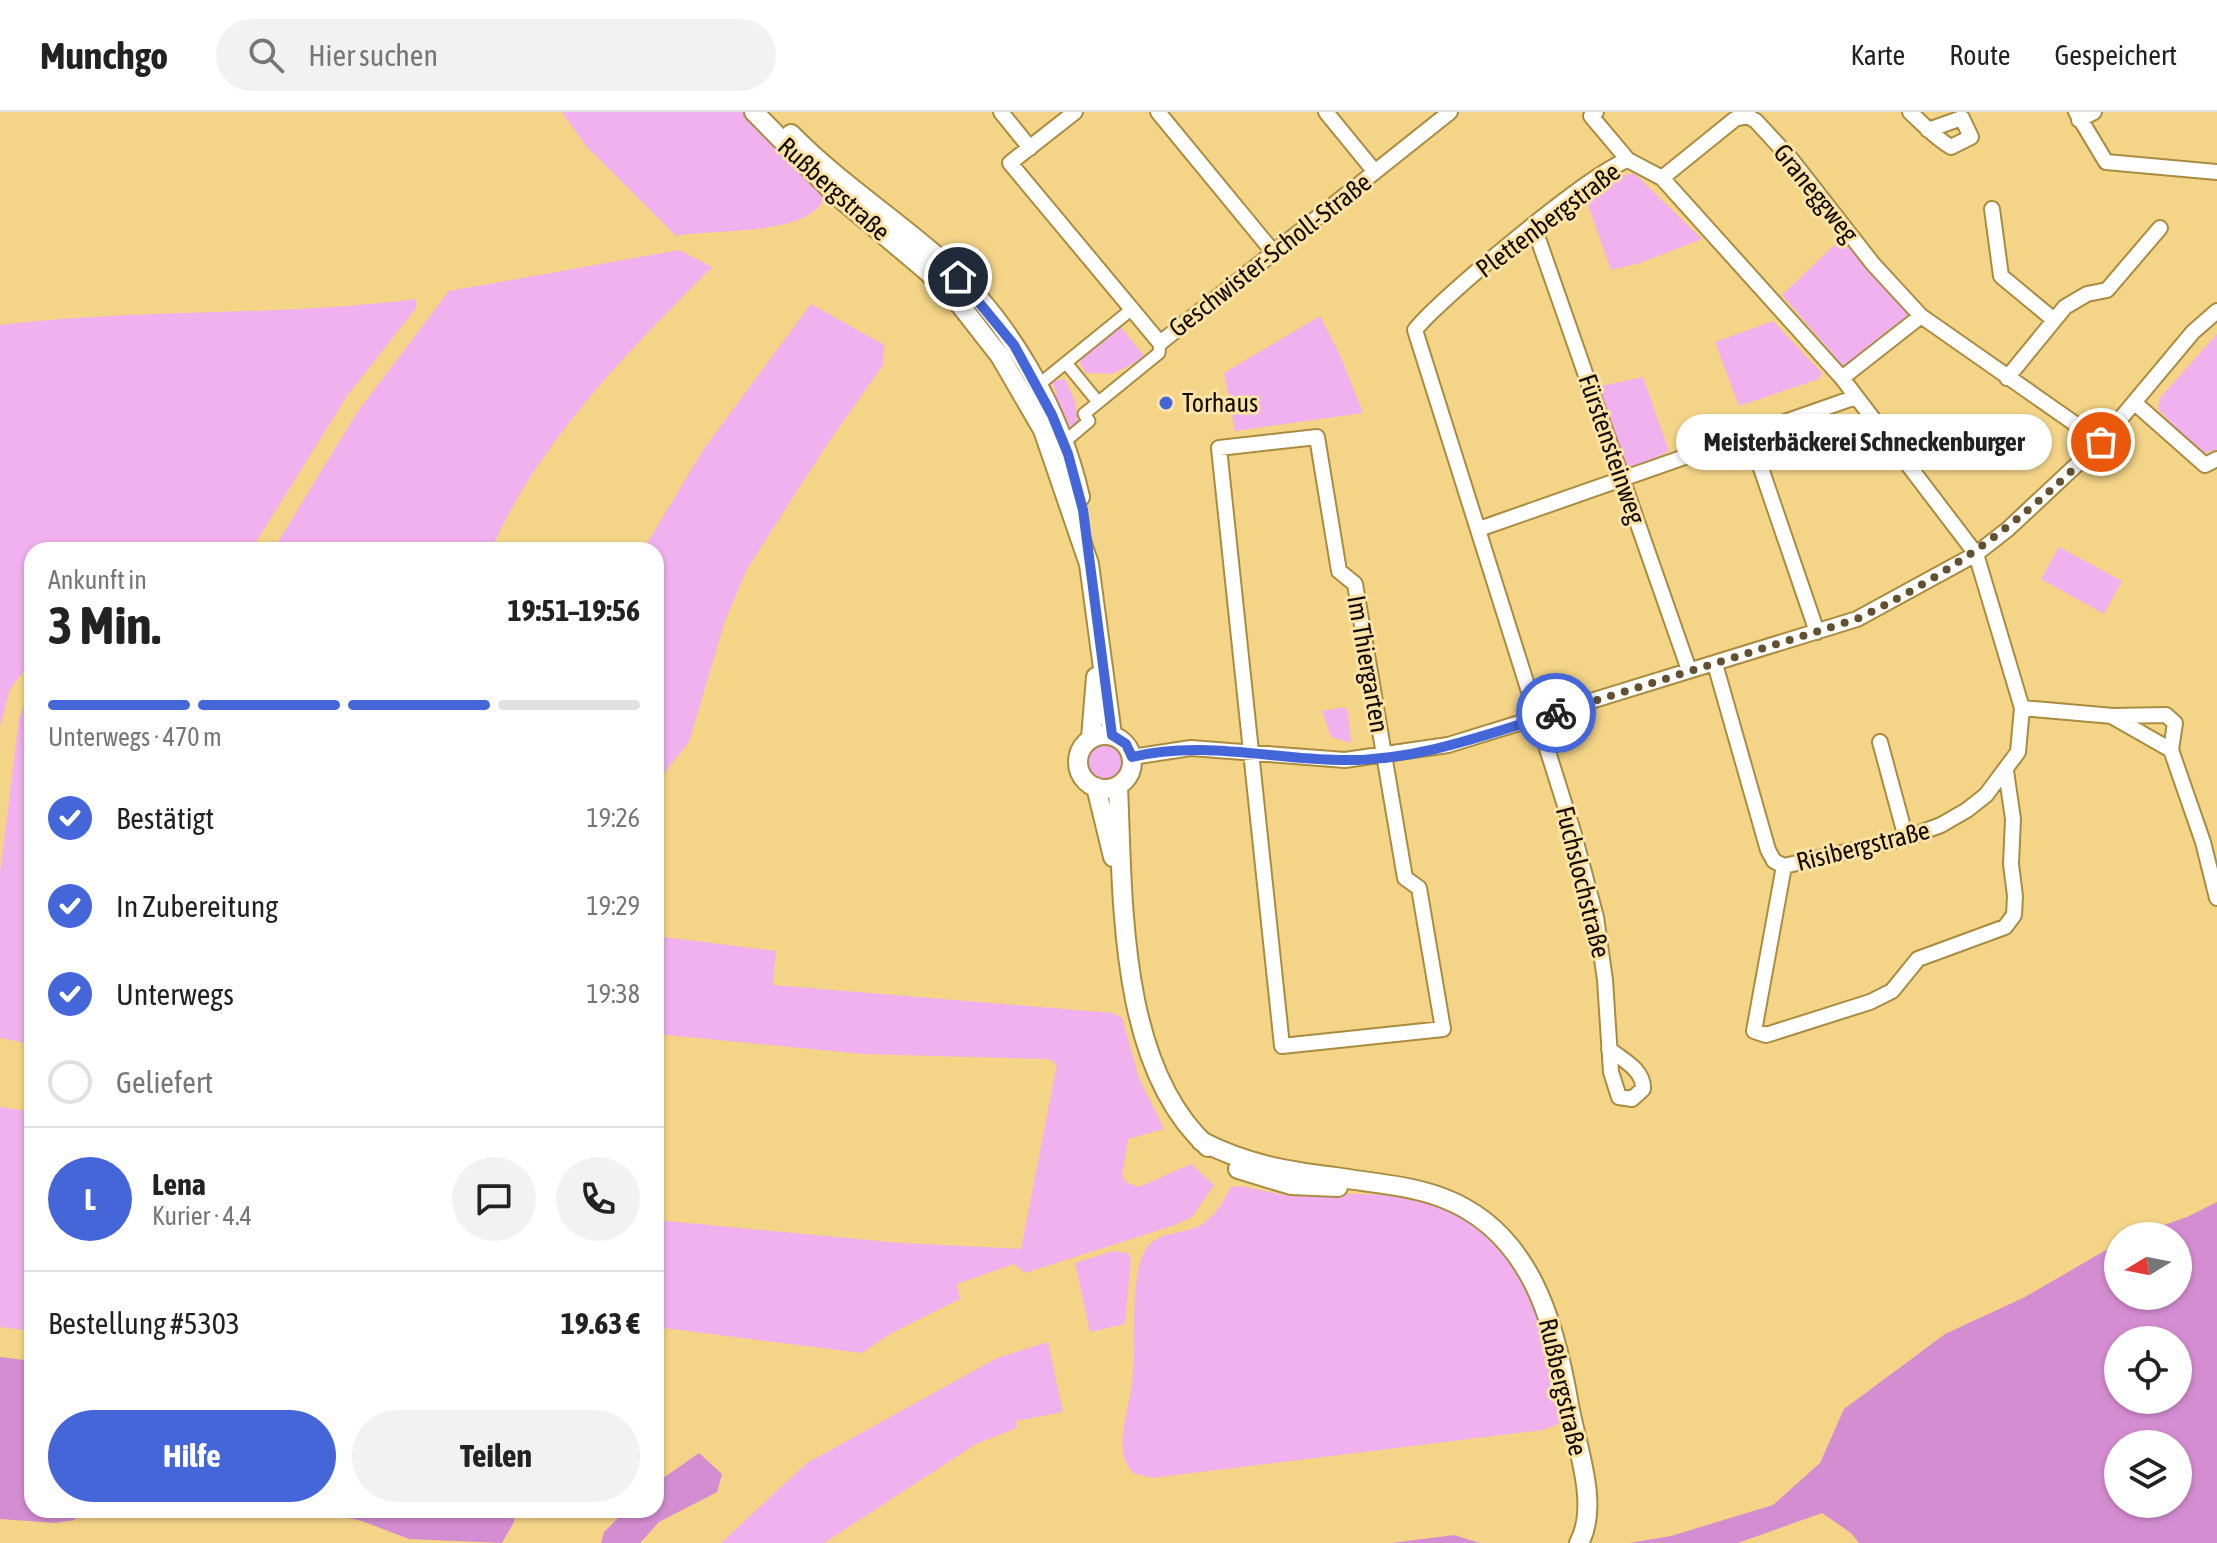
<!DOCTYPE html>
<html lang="de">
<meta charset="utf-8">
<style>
:root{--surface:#fff;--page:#f2f2f2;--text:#222;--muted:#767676;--line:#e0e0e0;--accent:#4566d9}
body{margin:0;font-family:"Asap Condensed",sans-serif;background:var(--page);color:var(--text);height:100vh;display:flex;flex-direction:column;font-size:30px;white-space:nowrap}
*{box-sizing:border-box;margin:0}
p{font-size:26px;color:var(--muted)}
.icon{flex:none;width:44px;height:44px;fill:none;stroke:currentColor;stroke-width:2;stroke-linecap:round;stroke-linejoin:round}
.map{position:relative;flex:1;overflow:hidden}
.drawer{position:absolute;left:24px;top:430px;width:640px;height:976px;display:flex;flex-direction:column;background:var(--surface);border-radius:24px;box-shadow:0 2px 6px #0004}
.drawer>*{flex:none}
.needle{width:52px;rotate:260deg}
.buttons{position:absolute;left:2104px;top:1110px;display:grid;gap:16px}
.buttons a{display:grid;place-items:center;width:88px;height:88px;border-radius:50%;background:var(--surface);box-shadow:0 2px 6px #0004;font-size:40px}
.pin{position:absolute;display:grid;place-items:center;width:68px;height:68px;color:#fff;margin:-34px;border:4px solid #fff;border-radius:50%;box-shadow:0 2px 8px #0007}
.courier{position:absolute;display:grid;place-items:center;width:80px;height:80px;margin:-40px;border:6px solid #4566d9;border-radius:50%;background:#fff;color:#222;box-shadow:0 2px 10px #0007}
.bubble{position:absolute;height:56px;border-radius:28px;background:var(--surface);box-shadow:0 2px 6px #0004;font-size:26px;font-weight:700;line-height:56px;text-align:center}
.summary em{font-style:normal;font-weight:700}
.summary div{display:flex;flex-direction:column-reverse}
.summary{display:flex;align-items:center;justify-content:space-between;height:136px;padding:0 24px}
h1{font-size:52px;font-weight:700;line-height:60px}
.bar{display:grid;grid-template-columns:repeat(4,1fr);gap:12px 8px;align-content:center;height:96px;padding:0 24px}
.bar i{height:10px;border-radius:6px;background:var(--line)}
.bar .selected{background:var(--accent)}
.bar p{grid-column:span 4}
.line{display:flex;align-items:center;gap:20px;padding:0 24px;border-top:2px solid var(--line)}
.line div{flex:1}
.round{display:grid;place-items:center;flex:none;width:84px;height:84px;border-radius:42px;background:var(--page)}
ol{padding:0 24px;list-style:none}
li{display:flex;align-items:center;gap:24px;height:88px}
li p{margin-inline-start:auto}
li .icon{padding:8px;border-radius:50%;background:var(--accent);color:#fff;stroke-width:4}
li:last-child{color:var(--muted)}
li i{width:44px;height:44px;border:4px solid var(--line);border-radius:50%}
.primary-button{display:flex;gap:16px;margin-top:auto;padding:16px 24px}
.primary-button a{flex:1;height:92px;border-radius:48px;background:var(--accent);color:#fff;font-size:32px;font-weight:700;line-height:92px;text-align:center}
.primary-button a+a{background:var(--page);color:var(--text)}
header{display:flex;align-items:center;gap:48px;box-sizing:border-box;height:112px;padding:0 40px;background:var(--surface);border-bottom:2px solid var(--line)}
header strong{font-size:38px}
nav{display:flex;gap:44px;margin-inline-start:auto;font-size:28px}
.search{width:560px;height:72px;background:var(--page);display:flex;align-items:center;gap:20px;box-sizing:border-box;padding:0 28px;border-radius:44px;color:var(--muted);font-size:30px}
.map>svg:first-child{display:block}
.green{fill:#f1b0ee}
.forest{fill:#d58dd2;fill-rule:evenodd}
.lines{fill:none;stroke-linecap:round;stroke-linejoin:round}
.pedestrian-casing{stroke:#a98c40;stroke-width:15}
.minor-casing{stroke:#a98c40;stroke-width:18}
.tertiary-casing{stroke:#a98c40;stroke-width:22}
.pedestrian{stroke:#fff;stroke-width:11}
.minor{stroke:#fff;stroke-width:14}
.tertiary{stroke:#fff;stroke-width:18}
.done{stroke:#625130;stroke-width:8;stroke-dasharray:0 14.4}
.route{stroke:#4566d9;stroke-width:10}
.poi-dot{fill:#4566d9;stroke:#fce3a7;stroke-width:3}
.labels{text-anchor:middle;stroke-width:6;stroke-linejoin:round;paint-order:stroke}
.street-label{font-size:26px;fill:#130a00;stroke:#fce3a7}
.poi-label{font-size:26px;fill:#130a00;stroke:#fce3a7;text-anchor:start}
</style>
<header>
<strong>Munchgo</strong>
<div class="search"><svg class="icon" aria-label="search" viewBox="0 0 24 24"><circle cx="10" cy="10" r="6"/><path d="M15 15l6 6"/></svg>Hier suchen</div>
<nav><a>Karte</a><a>Route</a><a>Gespeichert</a></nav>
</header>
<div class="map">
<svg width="2217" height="1431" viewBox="0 0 2217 1431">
<rect width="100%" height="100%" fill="#f4d588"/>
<!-- green -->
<path class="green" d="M562,0h186l74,77 2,10c-19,38 -109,29 -148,37l-90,-90z
M1635,62l67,65 -62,24 -29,7 -23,-65 31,-30z
M1843,125l74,75 -74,54 -61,-71z
M679,138l33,17c-84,85 -172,172 -221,283h-218l85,-139 91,-120z
M416,187v9l-69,88 -96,154h-219v110l-22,29 -10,38v-402c138,-17 278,-8 416,-26z
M811,192l73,41 -1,20 -57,81 -79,123 -22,52 -36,121 -33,41v-233h-13l60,-100z
M1320,204l20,39 23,58 -128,18 -11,-58z
M1773,209l49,52 -3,6 -80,27 -24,-64z
M1120,214l26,32 -35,16 -25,-1 -6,-10 4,-10z
M2217,222v115l-16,5 -43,-45 2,-11z
M1643,265l26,74 -42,21 -30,-85z
M1065,267l10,22 3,22 -8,8 -17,-36 4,-2 -6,-12z
M2059,435l63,34 -18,33 -63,-35z
M32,574v358l-32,-6v-164l19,-155z
M1344,595l4,5 3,31 -20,-6 -9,-26z
M1085 649a20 20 0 1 1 40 0a20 20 0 1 1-40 0Z
M656,824l120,15 -3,34 340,28 9,5 17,60 25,51 -36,10 -6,37 5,7 12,4 52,-23 23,21 -22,32 -17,8 -150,48 -11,-9 -57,20 3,15 -70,35 -28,19 -206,-26v-107l245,23 120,6 36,-185 -9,-5 -185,-5 -207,-20z
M0,995l32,5v219l-32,-4z
M1239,1074l56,11 1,-4c39,2 80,-1 118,5 56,8 104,58 125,109 14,33 18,73 26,108l-7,9 -15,6 -391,48 -19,-5c-6,-7 -9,-13 -10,-22 -2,-24 6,-44 9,-67 5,-34 -4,-107 14,-135 12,-19 38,-14 55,-24 15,-9 22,-24 30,-38z
M1113,1139l15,2 3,7 -6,64 -35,8 -15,-69z
M1048,1230l15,70 -47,9 1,7 -41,16 -152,99h-103l86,-80 190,-105z"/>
<!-- forest -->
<path class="forest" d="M2217,1090v341h-358l-8,-10 -29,-20 -84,30h-109l42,-7 102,-31 47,-42 24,-54 101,-75 80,-37 93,-54v53h60v-60h-45l54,-19zM2118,1228h60v60h-60zM2118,1332h60v60h-60z
M0,1245l24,3 8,11v139h45l-2,10 -20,3 -55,-4z
M699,1341l23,21 -5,18 -58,30 -19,21h-39l3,-11 22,-22h30v-27z
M311,1398h203v12l-12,21 -93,-4 -47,-18z
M1454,1423l26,8h-89z"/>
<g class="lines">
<!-- pedestrian casing -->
<g class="pedestrian-casing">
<path id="pedestrian" d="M1066,251l32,39
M1042,270l90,-73
M1069,326l20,-17 -5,-7 75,-61 1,-10"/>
</g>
<!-- minor casing -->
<g class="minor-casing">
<path id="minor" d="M1001,0l29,36
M1075,0l-65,51 150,180 290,-231
M1158,0l116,141
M1326,0l49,60
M1596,0l-5,4 37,44
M1910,0c14,13 25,26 41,35l20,-10 -9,-19 -34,12
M2076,0l30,50 111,10
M2079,8l15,-8
M1662,66l73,-59 12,-3 9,5 35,38 82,105 48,52 180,126
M1992,97l9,67 53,44
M1534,115l155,443
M1842,266l79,-62
M2007,266l58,-71 22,-13 20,-4 53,-62
M2136,292l69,61 12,-6
M1750,324l67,196
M1317,325l22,134 16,13 50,294 14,10 24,141 -161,17 -63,-598z
M1479,417l377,-132
M2022,596l91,8 53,-1 9,8 -4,27 32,92 14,56
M2113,605l58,33
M1880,630l26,96
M1132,645l59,-9 154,12 103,-15 409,-126 119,-65 32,-25 93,-87 92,-110 24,-21
M1784,754l-30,165 12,4 104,-33 22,-11 26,-32 87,-32 9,-12 1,-19 -4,-32 2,-45 -7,-48
M1609,937c14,11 35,21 34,40l-11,10 -13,-2 -8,-25 -6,-92 -9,-63 -23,-86 -158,-501c24,-31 179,-160 213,-170l34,18 180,200 134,176 46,154 -4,44 -32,43 -19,15 -26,15 -35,13 -122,28 -10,-5 -6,-11 -53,-186"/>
</g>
<!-- tertiary casing -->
<g class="tertiary-casing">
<path id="tertiary" d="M754,0l80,81 94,79 33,34 39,50 43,74 46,134 23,171
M791,22c46,47 100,82 149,125 68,59 120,150 140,238
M1078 650a27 27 0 1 1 54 0a27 27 0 1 1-54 0Z
M1091,626l5,-61
M1118,674c5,112 0,280 90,361
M1096,675l17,70
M1201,1029c44,23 86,30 134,36 36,6 74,8 108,21 87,33 112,124 126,207 7,40 31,100 10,138
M1238,1057l53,16 47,2"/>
</g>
<!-- pedestrian -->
<use href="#pedestrian" class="pedestrian"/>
<!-- minor -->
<use href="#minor" class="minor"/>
<!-- tertiary -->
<use href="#tertiary" class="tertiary"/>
</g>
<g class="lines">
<!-- done -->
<path class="done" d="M1556,601l301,-94c99,-48 166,-98 244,-177"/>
<!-- route -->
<path class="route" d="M958,165l56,68 38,70 16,39 15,56 29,225 14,9 6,13c70,-17 138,2 208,3 74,2 148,-26 216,-47"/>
</g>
<!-- markers -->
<circle class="poi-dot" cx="1166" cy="291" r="8"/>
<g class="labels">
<!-- street labels -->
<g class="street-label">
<text transform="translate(834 77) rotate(42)" y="9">Rußbergstraße</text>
<text transform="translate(1816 81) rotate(51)" y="9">Graneggweg</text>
<text transform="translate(1548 108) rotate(-37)" y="9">Plettenbergstraße</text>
<text transform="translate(1270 143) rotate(-38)" y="9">Geschwister-Scholl-Straße</text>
<text transform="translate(1612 337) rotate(71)" y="9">Fürstensteinweg</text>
<text transform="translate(1368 552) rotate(80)" y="9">Im Thiergarten</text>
<text transform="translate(1863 734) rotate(-14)" y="9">Risibergstraße</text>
<text transform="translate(1583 770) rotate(76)" y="9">Fuchslochstraße</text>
<text transform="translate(1563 1275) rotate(77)" y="9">Rußbergstraße</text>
</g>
<!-- poi labels -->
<g class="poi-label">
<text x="1182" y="300">Torhaus</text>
</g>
</g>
</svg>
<div class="buttons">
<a><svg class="needle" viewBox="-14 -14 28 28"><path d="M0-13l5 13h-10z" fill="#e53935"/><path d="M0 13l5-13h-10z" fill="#767676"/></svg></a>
<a><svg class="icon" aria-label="locate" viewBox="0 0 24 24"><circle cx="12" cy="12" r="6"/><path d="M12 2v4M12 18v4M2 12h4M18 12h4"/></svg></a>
<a><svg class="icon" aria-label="layers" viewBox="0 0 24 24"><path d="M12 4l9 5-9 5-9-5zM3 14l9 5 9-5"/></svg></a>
</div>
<div class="pin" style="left:2101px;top:330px;background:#ea580c"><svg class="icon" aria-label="bag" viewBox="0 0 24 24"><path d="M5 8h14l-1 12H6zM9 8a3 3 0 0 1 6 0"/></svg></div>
<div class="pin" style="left:958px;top:165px;background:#1f2937"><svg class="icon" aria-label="home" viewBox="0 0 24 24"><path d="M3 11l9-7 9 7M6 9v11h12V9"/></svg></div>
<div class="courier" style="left:1556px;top:601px"><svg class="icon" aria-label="bike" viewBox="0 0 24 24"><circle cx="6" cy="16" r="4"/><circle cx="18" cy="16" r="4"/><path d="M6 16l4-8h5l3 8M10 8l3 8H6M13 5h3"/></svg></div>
<div class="bubble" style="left:1676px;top:302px;width:376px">Meisterbäckerei Schneckenburger</div>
<section class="drawer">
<div class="summary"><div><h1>3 Min.</h1><p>Ankunft in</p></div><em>19:51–19:56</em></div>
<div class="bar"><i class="selected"></i><i class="selected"></i><i class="selected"></i><i></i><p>Unterwegs · 470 m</p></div>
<ol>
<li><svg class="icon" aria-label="check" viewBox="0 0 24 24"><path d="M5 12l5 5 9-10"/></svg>Bestätigt<p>19:26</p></li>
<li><svg class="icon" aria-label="check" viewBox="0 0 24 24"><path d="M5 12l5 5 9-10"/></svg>In Zubereitung<p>19:29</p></li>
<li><svg class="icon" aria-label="check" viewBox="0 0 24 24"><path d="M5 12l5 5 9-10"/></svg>Unterwegs<p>19:38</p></li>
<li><i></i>Geliefert</li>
</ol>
<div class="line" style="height:144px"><b class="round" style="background:var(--accent);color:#fff">L</b><div><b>Lena</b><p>Kurier · 4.4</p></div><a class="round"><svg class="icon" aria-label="chat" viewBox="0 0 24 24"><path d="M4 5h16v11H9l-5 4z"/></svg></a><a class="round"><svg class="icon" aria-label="phone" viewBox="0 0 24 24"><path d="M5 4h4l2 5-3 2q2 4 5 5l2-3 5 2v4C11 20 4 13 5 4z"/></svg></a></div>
<div class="line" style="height:104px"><div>Bestellung #5303</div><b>19.63 €</b></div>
<div class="primary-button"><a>Hilfe</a><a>Teilen</a></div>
</section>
</div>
